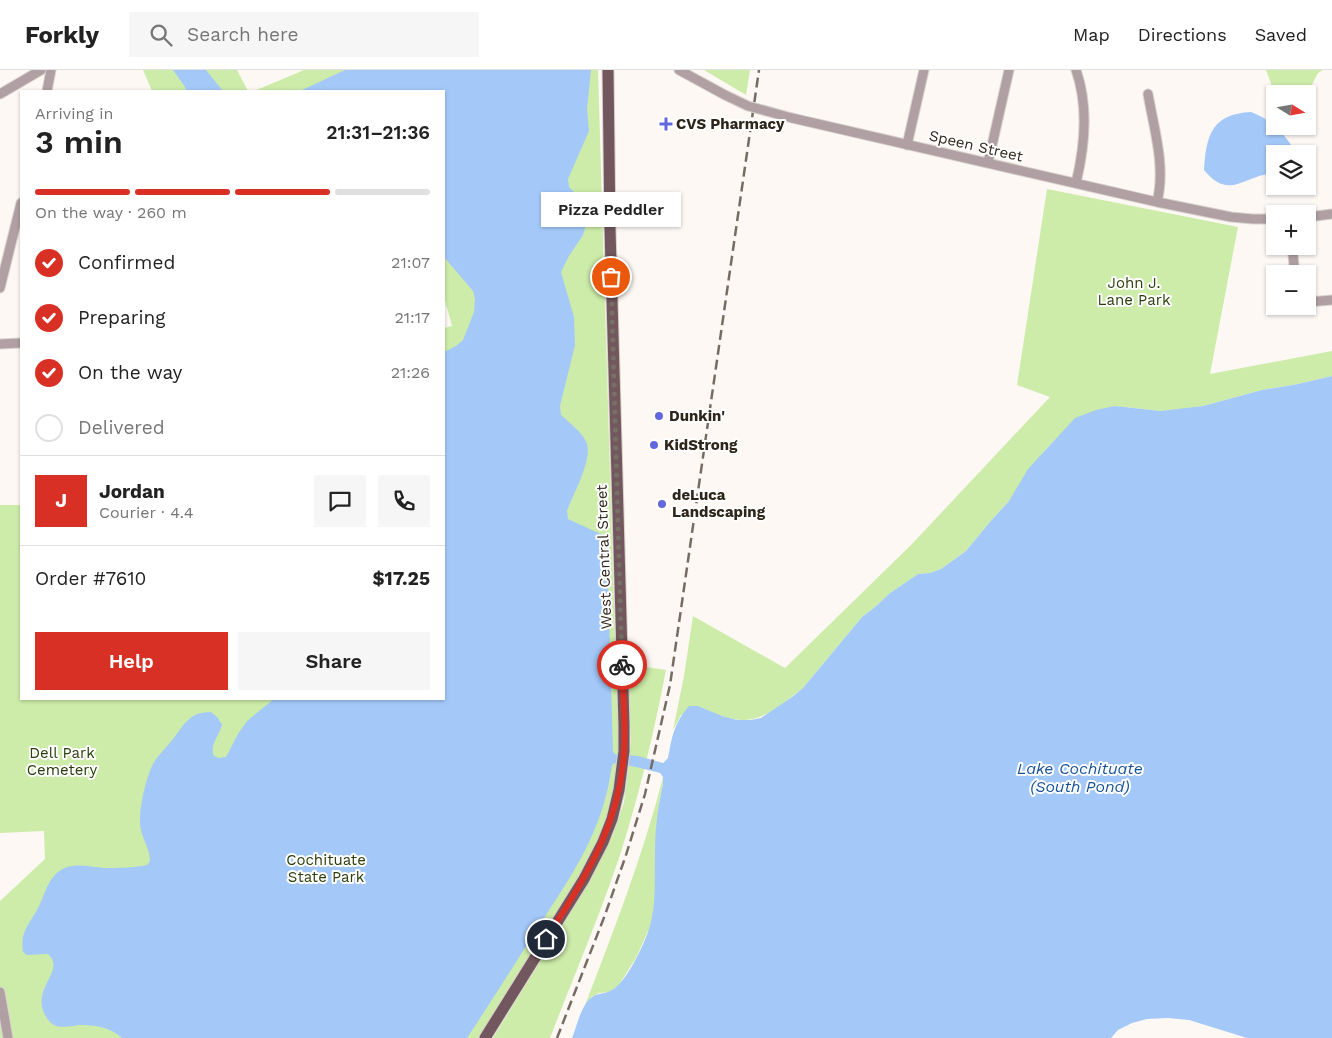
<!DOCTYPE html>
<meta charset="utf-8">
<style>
:root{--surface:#fff;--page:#f6f6f6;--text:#222;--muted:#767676;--line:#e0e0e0;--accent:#d93025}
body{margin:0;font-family:"Work Sans",sans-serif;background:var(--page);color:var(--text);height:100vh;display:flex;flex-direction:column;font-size:19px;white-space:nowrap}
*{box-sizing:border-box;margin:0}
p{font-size:16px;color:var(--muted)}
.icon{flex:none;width:28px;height:28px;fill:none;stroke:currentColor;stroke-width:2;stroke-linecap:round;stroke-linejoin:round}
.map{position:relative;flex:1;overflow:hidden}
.side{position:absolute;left:20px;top:20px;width:425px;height:610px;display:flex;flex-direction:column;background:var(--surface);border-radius:0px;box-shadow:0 1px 4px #0004}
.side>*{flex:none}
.needle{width:32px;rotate:101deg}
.fabs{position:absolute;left:1266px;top:15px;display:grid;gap:10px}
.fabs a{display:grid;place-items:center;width:50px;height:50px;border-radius:0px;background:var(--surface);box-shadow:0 1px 4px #0004;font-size:25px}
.pin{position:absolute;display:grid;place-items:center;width:42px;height:42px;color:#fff;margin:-21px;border:2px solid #fff;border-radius:50%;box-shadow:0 1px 5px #0007}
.courier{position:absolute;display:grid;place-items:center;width:50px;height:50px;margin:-25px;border:4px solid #d93025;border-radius:50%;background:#fff;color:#222;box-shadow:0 1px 6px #0007}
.bubble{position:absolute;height:35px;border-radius:0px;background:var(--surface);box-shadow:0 1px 4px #0004;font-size:16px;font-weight:600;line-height:35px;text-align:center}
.head em{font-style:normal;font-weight:600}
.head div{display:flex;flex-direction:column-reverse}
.head{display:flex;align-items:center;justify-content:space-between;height:85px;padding:0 15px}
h1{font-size:32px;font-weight:600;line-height:38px}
.bar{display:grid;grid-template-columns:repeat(4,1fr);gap:8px 5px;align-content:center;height:60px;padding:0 15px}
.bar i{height:6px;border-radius:4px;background:var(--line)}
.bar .active{background:var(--accent)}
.bar p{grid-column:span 4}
.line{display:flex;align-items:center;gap:12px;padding:0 15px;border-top:1px solid var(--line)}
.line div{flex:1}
.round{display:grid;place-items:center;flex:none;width:52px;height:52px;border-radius:0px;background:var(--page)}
ol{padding:0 15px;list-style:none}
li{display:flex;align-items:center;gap:15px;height:55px}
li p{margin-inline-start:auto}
li .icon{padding:5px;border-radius:50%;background:var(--accent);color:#fff;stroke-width:4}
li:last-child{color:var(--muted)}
li i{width:28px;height:28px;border:2px solid var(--line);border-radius:50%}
.cta{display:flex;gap:10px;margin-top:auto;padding:10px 15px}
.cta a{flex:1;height:58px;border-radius:0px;background:var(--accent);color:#fff;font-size:20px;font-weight:600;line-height:58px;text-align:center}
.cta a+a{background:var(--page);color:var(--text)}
header{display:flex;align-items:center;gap:30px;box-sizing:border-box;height:70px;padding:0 25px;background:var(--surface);border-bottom:1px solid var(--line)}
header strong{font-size:24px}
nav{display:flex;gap:28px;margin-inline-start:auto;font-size:18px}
.search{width:350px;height:45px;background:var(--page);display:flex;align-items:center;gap:12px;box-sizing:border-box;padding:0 18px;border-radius:0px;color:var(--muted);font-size:19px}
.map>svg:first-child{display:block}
.green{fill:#cdeca9}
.water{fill:#a4c9f9}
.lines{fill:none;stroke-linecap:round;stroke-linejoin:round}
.minor-casing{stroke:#d8d2cc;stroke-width:11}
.major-casing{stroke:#d8d2cc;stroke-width:13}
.minor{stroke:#b0a0a4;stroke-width:9}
.major{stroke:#73575e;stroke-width:11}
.rail{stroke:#756d64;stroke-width:2.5;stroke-dasharray:10 5;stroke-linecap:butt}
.minor-bridge-casing{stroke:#d8d2cc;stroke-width:11;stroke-linecap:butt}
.minor-bridge{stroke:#b0a0a4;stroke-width:9}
.done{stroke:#777067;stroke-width:5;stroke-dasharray:0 9}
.route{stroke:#d93025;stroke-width:6}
.poi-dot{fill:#6268e0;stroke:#fff;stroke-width:2}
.labels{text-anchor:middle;stroke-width:4;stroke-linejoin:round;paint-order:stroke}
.poi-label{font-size:15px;font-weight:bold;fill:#2f261b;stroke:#fff;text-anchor:start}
.street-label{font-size:15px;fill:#2f261b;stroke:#fff}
.park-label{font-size:15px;fill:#2a3d0b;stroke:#fff}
.water-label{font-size:16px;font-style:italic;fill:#165298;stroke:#fff}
</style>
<header>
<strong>Forkly</strong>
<div class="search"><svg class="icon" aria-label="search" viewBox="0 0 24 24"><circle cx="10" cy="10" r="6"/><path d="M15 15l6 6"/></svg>Search here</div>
<nav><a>Map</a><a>Directions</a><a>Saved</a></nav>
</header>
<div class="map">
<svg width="1332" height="968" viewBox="0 0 1332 968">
<rect width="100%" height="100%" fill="#fdf8f3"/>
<!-- green -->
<path class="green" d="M143,0h94l11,21h-96z
M304,0h294l19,635 6,57 -20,80 -118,196h-485v-137l45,-42 -1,-28 -44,2v-328h21v194h423v-371l8,-2 -8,-29v-206h-190z
M704,0h46l-4,25z
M1266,0h57l-5,3 -11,21h-32z
M1047,119l191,38 -28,147 122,-23v25l-34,8 -36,6 -59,16 -24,4 -18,1 -46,-5 -56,30 -13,13 -37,52 -20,22 -23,28 -25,18 -11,4 -12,1 -28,19 -15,14 -13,10 -59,71c-42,33 -54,43 -105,18l-17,9 -8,15 11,-54 9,-60 92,52 126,-123 139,-148 -33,-12z
M627,594l39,6c-12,62 -26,122 -45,182 -21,63 -47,124 -71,186h-57l99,-161 21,-42 11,-33 5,-40 2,-22z
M663,707v7l-3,14 -5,53v54l-3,17 -16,36 -18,28 -9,6 -10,1 -8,4 -7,11c29,-76 59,-152 79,-231z"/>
<!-- water -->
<path class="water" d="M173,0h33l17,21h-37l-1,-4z
M345,0h246l-4,39 2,22 -21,48 1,8 18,18 2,9 -6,21 -14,21 -8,16 13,45 1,28 -15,61 1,9c8,8 23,18 26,29 5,17 -14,50 -20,67l1,8 35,16 4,12 6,205 2,2 23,2 25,7 5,-5c4,-21 6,-35 21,-52h9l24,10 15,4h14l10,-2 31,-21 11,-9 59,-71 13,-10 15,-14 28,-19 12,-1 11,-4 25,-18 23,-28 20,-22 19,-32 47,-51 21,-8 19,-4 46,5 42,-5 59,-16 36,-6 34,-8v662h-85l-58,-18 -21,-2 -21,1 -15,4 -14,7 -7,8h-539c5,-12 9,-33 20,-41 5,-4 12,-3 18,-6 14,-6 28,-35 34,-49 14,-30 10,-58 11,-90 0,-23 3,-46 8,-68v-7l-3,-4 -24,-6 -21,-4 -3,2c-9,67 -39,108 -75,164 -23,36 -46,73 -70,109h-345c-11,-10 -25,-13 -40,-13 -10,0 -25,6 -33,-4 -24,-31 19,-49 -1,-67l-21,1 -4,-3c-3,-20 5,-26 14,-42 6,-11 9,-25 17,-34 14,-16 33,-9 50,-8 14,0 29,0 43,-3l3,-4c0,-15 -11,-25 -10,-41 0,-16 6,-42 13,-56 5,-9 13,-16 20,-25 12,-15 16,-27 38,-27l7,6 4,7c-3,11 -13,21 -8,31l5,2 7,-1 12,-23 9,-13 27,-22h170v-347l12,-6 7,-6 11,-28 1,-13 -2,-8 -29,-34v-166h-144z
M1251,42c25,10 31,21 47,42h-23v20c-29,-2 -44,29 -71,-4 2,-35 8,-56 47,-58z"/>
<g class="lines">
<!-- minor casing -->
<g class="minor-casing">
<path id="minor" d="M679,0l46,25
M47,21l4,-21
M0,24l41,-24
M1148,24c6,35 18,73 9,108
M792,48l365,84 74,15 22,2h22
M907,75l17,-75
M988,93l21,-93
M1076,113c9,-37 13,-76 0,-113
M1308,147l24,-3
M1292,176l3,28
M0,218l21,-85
M1308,232l24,-2
M0,274l21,-1
M0,922l8,46"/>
</g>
<!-- major casing -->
<g class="major-casing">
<path id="major" d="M485,968l99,-159 19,-37 9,-23 7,-29 5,-39v-26l-14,-496 -2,-159"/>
</g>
<!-- minor -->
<use href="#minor" class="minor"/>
<!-- major -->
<use href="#major" class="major"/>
<!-- rail -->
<path class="rail" d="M557,968l48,-123 21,-60 19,-61 25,-109 89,-615"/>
<!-- minor-bridge casing -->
<g class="minor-bridge-casing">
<path id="minor-bridge" d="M725,25l23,11 44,12"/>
</g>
<!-- minor-bridge -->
<use href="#minor-bridge" class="minor-bridge"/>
</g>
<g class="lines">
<!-- done -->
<path class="done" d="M611,207l11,388"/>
<!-- route -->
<path class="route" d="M546,869c38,-60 74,-113 78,-187 2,-28 -1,-58 -2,-87"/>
</g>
<!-- markers -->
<g class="poi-dot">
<path d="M663.5 46.5h5v5h5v5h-5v5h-5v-5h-5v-5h5z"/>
<circle cx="659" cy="346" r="5"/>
<circle cx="654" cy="375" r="5"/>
<circle cx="662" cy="434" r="5"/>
</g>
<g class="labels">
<!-- poi labels -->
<g class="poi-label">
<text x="676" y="59">CVS Pharmacy</text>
<text x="669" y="351">Dunkin'</text>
<text x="664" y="380">KidStrong</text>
<text x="672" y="430">deLuca<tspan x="672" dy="17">Landscaping</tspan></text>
</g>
<!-- street labels -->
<g class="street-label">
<text transform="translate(976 76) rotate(13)" y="5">Speen Street</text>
<text transform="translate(604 487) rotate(-92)" y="5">West Central Street</text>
</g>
<!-- park labels -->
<g class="park-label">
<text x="1134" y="218">John J.<tspan x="1134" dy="17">Lane Park</tspan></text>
<text x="62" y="688">Dell Park<tspan x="62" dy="17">Cemetery</tspan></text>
<text x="326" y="795">Cochituate<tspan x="326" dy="17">State Park</tspan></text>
</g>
<!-- water labels -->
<g class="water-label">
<text x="1080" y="704">Lake Cochituate<tspan x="1080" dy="18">(South Pond)</tspan></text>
</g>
</g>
</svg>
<div class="fabs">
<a><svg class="needle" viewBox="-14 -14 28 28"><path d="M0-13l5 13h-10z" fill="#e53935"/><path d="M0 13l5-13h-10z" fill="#767676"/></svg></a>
<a><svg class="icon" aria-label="layers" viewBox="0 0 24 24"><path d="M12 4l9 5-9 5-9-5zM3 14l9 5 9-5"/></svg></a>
<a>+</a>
<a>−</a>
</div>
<div class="pin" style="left:611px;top:207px;background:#ea580c"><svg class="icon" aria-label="bag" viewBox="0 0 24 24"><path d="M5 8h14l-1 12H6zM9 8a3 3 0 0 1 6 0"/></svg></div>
<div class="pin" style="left:546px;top:869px;background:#1f2937"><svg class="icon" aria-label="home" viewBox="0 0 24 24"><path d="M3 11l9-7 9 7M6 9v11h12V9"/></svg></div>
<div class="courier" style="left:622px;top:595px"><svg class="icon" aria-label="bike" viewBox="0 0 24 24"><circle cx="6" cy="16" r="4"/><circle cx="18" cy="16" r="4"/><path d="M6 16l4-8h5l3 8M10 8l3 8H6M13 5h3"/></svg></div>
<div class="bubble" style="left:541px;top:122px;width:140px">Pizza Peddler</div>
<section class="side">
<div class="head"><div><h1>3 min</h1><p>Arriving in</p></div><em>21:31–21:36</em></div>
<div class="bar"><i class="active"></i><i class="active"></i><i class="active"></i><i></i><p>On the way · 260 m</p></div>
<ol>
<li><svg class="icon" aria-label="check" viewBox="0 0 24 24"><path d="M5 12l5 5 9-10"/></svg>Confirmed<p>21:07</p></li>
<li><svg class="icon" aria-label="check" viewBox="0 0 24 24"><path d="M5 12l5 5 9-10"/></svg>Preparing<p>21:17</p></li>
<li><svg class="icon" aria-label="check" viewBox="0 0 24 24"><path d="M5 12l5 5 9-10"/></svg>On the way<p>21:26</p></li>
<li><i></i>Delivered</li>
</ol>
<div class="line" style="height:90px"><b class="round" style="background:var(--accent);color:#fff">J</b><div><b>Jordan</b><p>Courier · 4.4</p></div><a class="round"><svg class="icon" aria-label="chat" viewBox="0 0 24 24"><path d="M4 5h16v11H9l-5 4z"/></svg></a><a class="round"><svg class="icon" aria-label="phone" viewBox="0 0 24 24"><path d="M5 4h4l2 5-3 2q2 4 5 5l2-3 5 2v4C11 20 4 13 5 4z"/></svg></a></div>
<div class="line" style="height:65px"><div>Order #7610</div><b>$17.25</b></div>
<div class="cta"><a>Help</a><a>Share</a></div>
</section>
</div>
